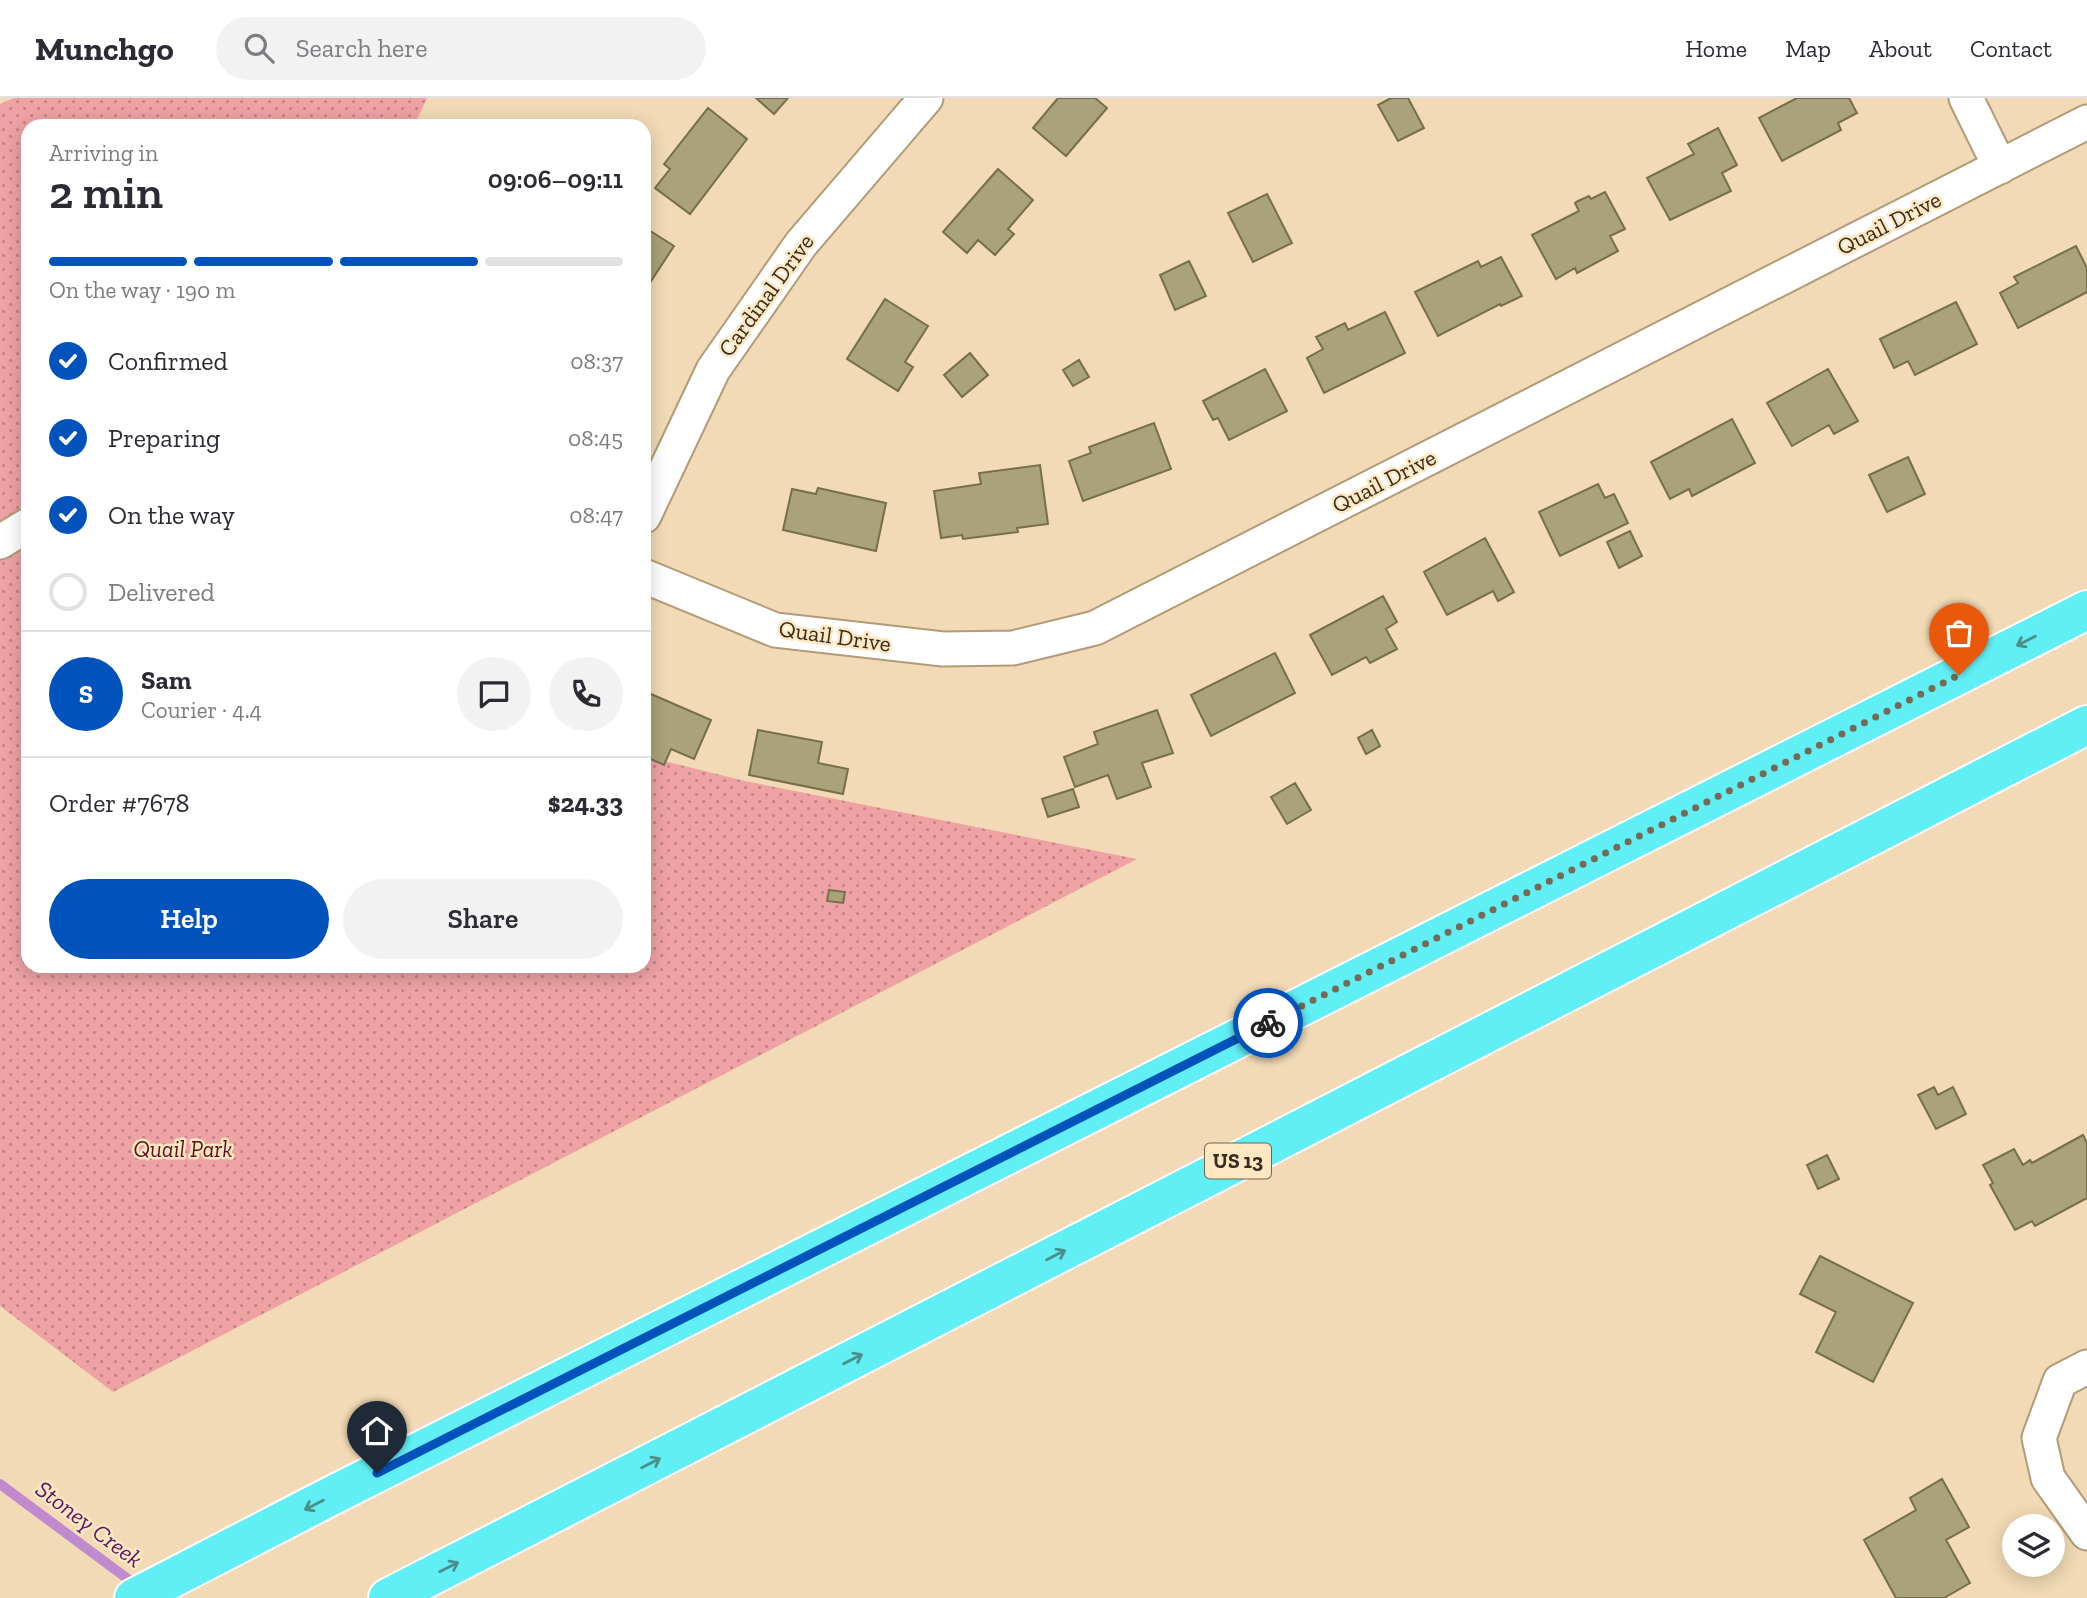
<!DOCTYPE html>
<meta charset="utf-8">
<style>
:root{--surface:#fff;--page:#f2f2f3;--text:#2b2b33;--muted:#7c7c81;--line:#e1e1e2;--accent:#0252bc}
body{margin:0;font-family:"Zilla Slab",serif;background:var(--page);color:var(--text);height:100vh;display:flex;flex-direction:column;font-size:26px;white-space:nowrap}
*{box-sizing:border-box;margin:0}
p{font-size:23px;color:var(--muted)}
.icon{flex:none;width:38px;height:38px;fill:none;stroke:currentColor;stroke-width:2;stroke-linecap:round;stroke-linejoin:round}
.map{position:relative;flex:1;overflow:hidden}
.panel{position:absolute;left:21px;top:21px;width:630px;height:854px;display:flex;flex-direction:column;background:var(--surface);border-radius:21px;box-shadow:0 4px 18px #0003}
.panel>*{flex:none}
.tools{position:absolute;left:2002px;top:1416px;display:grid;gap:14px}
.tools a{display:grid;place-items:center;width:63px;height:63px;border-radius:50%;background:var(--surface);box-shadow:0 4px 18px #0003;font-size:35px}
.pin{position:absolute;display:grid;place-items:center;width:60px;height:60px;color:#fff;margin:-72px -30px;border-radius:50% 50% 50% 0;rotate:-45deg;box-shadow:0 0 7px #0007}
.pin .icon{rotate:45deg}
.courier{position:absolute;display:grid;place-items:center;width:70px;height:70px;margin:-35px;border:5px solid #0252bc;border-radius:50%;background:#fff;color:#222;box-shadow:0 2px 9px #0007}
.summary em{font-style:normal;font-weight:600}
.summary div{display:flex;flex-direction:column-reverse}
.summary{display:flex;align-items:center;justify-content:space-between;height:119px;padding:0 28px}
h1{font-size:46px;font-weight:600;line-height:52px}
.bar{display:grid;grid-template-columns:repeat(4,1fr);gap:10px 7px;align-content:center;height:84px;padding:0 28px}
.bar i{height:9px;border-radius:5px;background:var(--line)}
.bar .selected{background:var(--accent)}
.bar p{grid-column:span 4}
.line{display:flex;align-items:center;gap:18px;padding:0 28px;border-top:2px solid var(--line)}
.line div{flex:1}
.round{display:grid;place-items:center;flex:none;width:74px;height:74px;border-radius:37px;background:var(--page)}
ol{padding:0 28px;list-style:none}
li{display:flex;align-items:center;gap:21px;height:77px}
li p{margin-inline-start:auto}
li .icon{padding:7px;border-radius:50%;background:var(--accent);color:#fff;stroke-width:4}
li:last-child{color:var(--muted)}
li i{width:38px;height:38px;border:4px solid var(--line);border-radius:50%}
.primary-button{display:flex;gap:14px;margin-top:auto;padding:14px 28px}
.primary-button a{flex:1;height:80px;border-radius:42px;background:var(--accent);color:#fff;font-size:28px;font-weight:600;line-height:80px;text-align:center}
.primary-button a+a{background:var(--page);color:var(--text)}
header{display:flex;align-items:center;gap:42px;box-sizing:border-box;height:98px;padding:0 35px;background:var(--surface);border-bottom:2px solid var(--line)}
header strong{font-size:33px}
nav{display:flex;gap:38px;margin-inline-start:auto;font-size:24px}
.search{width:490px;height:63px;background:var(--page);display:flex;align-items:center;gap:18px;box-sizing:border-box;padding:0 24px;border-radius:38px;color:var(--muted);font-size:26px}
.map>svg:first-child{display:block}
.park{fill:url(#park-dots)}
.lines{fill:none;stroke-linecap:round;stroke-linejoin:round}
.stream{stroke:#c08bce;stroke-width:10}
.building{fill:#a9a27a;stroke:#766f49;stroke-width:2}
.street-casing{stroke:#b29b78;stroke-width:37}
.highway-casing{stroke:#fff;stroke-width:42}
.street{stroke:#fff;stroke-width:33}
.highway{stroke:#60eff5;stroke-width:38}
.oneway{stroke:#4b8e8a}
.done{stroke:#776a54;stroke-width:7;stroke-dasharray:0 12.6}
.route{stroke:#0252bc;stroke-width:9}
.labels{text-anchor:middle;stroke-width:5;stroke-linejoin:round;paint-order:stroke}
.shield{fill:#ffe7c2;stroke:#726550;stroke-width:2}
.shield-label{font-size:21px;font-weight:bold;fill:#362d1f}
.street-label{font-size:23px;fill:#362d1f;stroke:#ffe7c2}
.park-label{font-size:23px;font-style:italic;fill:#5f0d19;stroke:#ffe7c2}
.water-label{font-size:24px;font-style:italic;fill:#571567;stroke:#ffe7c2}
</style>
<header>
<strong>Munchgo</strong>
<div class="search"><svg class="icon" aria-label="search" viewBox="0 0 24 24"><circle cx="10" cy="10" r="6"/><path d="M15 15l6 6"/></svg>Search here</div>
<nav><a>Home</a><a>Map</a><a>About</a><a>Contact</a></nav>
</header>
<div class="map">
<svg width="2087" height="1500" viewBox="0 0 2087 1500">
<defs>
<pattern id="park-dots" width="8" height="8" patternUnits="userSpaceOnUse" patternTransform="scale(1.75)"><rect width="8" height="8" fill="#eea2a3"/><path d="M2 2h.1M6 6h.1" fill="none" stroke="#c28484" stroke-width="1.8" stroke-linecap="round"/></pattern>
</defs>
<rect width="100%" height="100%" fill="#f1dab5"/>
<!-- park -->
<path class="park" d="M14,0h413l-13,28h-386v840h616v-210l101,25 392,78 -1024,533 -113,-86v-1202z"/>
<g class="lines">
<!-- stream -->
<path class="stream" d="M0,1386l140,104"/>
</g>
<!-- building -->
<path class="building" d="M756,0h32l-14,16z
M1058,0h37l12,10 -41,48 -33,-28z
M1391,0h17l16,30 -26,13 -20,-36z
M1797,0h52l8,15 -19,10 3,7 -59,31 -23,-43z
M708,10l39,31 -57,75 -35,-26 15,-19 -6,-5z
M1718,30l19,37 -15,8 9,18 -61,29 -23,-42 47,-24 -6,-10z
M998,71l35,31 -25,29 6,5 -19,21 -17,-15 -11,13 -24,-21z
M1605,94l20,37 -15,7 8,15 -41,22 -2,-5 -19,11 -24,-44 47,-24 -4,-8 3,-2 11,-5 2,3z
M1267,96l25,49 -39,19 -25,-49z
M644,129l30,19 -30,46z
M2076,148l11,22v24l-69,36 -18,-35 18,-10 -4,-6z
M1501,159l21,39 -21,10 -1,-2 -62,32 -23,-44 63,-31 3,6z
M1189,163l17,35 -31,14 -15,-35z
M885,201l43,27 -23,36 8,5 -15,24 -51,-32z
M1956,204l21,42 -62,31 -7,-14 -14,7 -14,-29z
M1385,214l20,41 -81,40 -17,-35 16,-9 -7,-12 29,-14 3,7z
M970,255l18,22 -26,22 -18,-22z
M1079,262l10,17 -16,9 -10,-16z
M1265,271l22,42 -58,29 -11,-22 -5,2 -10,-19z
M1828,271l30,52 -24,13 -5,-9 -37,21 -25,-43z
M1732,321l23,44 -63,33 -3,-7 -19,10 -19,-37z
M1154,325l17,46 -88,32 -14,-40 22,-8 -2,-6z
M1908,359l17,37 -38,18 -18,-37z
M1040,367l8,59 -31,4 1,4 -55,7 -1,-4 -21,3 -7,-47 47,-7 -2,-11z
M1598,386l7,14 9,-4 14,29 -68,33 -21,-44z
M818,390l68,15 -10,48 -93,-21 9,-41 24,5z
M1630,433l12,25 -23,12 -12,-26z
M1485,440l29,54 -16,9 -5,-10 -46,24 -23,-43z
M1383,498l14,26 -11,7 11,20 -27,14 -4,-6 -34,18 -22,-40z
M1275,555l20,40 -84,43 -20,-41z
M644,593l67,29 -17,39 -23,-10 -7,16 -20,-9z
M1157,612l16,43 -31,10 9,24 -34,12 -9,-24 -33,12 -11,-30 34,-13 -4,-12z
M758,632l64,12 -4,21 30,6 -5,25 -94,-19z
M1372,632l8,16 -14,8 -8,-16z
M1295,685l16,27 -24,14 -16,-27z
M1073,691l6,18 -31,10 -6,-18z
M829,792l16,2 -2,11 -16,-2z
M1934,989l4,8 15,-8 13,27 -30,15 -18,-34z
M2083,1037l4,8v55l-52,28 -3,-5 -17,9 -25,-45 3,-2 -10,-18 31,-16 9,16 7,-5 2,3z
M1827,1057l12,24 -21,10 -11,-24z
M1820,1158l93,47 -40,79 -57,-30 20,-40 -36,-18z
M1942,1381l27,48 -23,13 24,43 -26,15h-48l-32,-58 52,-30 -6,-12z"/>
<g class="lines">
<!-- street casing -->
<g class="street-casing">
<path id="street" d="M1966,0l34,69
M644,418l69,-146 88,-126 125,-146
M0,444l28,-17
M644,478l131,54 168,19 70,-1 82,-20 992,-506
M2087,1269l-27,14 -21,57 9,40 39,55"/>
</g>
<!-- highway casing -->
<g class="highway-casing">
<path id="highway" d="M134,1500l193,-100 1760,-888
M388,1500l1699,-873"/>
</g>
<!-- street -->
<use href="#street" class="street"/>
<!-- highway -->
<use href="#highway" class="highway"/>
</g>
<!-- one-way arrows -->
<defs><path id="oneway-shaft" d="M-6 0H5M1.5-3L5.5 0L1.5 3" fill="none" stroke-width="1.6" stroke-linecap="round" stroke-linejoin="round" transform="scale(1.75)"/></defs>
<g class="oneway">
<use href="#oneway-shaft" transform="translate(2026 543) rotate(153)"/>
<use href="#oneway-shaft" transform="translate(1056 1157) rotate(-27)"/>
<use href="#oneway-shaft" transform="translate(853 1261) rotate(-27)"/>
<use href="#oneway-shaft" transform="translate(651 1365) rotate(-27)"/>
<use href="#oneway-shaft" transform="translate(314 1407) rotate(153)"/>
<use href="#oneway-shaft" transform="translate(449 1469) rotate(-27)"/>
</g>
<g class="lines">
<!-- done -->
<path class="done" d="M1268,925l691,-348"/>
<!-- route -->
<path class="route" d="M377,1375l891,-450"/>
</g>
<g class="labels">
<!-- shield labels -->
<rect class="shield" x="1205" y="1045.5" width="66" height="35" rx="5"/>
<g class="shield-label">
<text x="1238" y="1070">US 13</text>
</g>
<!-- street labels -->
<g class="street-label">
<text transform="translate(1889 125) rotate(-27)" y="8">Quail Drive</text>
<text transform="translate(766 197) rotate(-54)" y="8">Cardinal Drive</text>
<text transform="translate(1384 383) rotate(-27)" y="8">Quail Drive</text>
<text transform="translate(835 538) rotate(8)" y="8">Quail Drive</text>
</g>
<!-- park labels -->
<g class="park-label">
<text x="183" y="1059">Quail Park</text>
</g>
<!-- water labels -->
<g class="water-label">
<text transform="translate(89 1426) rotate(37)" y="8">Stoney Creek</text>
</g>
</g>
</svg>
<div class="tools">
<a><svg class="icon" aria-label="layers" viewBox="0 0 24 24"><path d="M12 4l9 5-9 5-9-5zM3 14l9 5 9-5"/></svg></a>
</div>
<div class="pin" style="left:1959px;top:577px;background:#ea580c"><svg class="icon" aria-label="bag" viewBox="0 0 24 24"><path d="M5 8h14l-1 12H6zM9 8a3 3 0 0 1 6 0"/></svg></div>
<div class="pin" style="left:377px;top:1375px;background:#1f2937"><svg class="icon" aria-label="home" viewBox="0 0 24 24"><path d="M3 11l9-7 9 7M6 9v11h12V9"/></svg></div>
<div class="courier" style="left:1268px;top:925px"><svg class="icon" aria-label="bike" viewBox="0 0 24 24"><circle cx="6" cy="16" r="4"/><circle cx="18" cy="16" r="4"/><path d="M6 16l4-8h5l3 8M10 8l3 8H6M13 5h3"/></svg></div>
<section class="panel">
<div class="summary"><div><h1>2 min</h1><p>Arriving in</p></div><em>09:06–09:11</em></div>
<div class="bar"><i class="selected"></i><i class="selected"></i><i class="selected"></i><i></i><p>On the way · 190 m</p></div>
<ol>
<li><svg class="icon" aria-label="check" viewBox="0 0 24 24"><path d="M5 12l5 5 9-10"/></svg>Confirmed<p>08:37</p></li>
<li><svg class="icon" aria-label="check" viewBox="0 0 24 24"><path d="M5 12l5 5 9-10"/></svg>Preparing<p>08:45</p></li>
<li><svg class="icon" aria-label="check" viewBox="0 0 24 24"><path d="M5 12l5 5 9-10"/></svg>On the way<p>08:47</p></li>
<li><i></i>Delivered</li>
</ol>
<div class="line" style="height:126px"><b class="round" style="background:var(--accent);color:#fff">S</b><div><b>Sam</b><p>Courier · 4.4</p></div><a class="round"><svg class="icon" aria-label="chat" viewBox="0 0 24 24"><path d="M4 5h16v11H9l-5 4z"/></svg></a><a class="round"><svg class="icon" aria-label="phone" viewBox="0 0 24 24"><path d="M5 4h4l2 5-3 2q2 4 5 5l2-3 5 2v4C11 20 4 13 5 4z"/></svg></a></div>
<div class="line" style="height:91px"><div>Order #7678</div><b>$24.33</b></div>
<div class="primary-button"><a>Help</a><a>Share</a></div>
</section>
</div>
